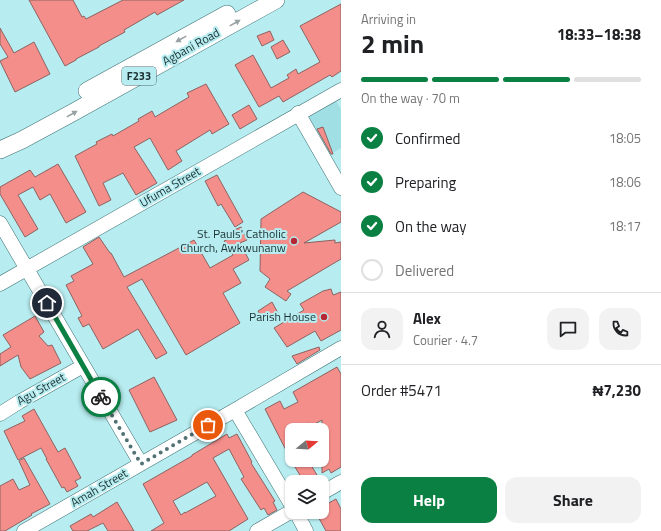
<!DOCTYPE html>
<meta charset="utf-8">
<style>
:root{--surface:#fff;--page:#f2f2f2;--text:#202124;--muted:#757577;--line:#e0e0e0;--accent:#0b8043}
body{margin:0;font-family:"Titillium Web",sans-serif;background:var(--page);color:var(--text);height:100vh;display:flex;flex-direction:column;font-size:15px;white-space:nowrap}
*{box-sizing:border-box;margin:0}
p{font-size:13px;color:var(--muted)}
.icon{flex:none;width:22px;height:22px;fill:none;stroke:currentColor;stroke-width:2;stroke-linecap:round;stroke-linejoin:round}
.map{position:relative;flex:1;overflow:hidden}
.panel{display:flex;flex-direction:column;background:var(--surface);width:320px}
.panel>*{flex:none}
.needle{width:26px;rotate:72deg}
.fabs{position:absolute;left:285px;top:423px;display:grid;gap:8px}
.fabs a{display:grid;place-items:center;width:44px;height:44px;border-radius:8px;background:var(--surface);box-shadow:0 1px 3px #0004;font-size:20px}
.pin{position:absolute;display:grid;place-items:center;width:34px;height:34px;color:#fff;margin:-17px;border:2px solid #fff;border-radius:50%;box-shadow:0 1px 4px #0007}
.courier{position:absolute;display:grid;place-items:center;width:40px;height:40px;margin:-20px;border:3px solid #0b8043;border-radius:50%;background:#fff;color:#222;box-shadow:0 1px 5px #0007}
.head em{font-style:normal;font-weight:700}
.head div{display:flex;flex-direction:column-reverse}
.head{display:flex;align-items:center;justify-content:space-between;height:68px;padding:0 20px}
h1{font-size:26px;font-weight:700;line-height:30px}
.bar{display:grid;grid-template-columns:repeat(4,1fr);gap:6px 4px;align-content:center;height:48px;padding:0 20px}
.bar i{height:5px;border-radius:3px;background:var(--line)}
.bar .on{background:var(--accent)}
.bar p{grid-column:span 4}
.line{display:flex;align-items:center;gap:10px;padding:0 20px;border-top:1px solid var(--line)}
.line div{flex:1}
.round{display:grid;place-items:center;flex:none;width:42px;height:42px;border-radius:12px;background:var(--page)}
ol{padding:0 20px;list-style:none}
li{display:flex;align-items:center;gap:12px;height:44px}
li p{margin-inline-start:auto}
li .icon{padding:4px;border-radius:50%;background:var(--accent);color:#fff;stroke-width:4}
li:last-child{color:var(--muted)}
li i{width:22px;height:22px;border:2px solid var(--line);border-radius:50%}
.primary-button{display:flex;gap:8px;margin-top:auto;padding:8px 20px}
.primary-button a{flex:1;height:46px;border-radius:12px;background:var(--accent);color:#fff;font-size:16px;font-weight:700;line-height:46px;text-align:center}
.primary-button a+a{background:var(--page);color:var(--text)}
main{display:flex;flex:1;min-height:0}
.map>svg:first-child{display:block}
.built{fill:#a0e0e4}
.building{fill:#f48e8b;stroke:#8d6361;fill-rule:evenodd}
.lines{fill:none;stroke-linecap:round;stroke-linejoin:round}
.minor-casing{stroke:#3f7275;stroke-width:15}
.major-casing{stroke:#3f7275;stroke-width:18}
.minor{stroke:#fff;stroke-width:14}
.major{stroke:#fff;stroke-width:17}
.oneway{fill:#98a2a3}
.done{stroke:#527274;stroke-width:4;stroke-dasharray:0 7.2}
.route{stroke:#0b8043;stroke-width:5}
.poi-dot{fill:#b72634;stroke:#b7edf0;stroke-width:1.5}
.labels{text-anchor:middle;stroke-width:4;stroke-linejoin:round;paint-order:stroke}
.shield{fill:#b7edf0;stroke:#4a696b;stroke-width:1}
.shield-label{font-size:11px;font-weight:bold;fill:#1b3032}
.street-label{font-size:12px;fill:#1b3032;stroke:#b7edf0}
.poi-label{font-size:12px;fill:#1b3032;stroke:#b7edf0;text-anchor:end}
</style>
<main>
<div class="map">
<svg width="341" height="531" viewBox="0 0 341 531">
<rect width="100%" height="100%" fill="#b7edf0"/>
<!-- built -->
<path class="built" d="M335,100l6,9v39l-13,8 -23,-38z"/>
<!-- building -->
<path class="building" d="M29,0h44l9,17 2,-1 2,3 37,-19h61l-27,15 -2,-3 -31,18 1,2 -26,14v1l-23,12v1l-11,6z
M341,4v67l-9,6 -2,-2 -47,27 -4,-6 -20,11 -24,-42 18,-10 18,33 18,-10 -2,-3 9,-6 2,5 22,-12 -20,-36z
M0,28l14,25 20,-11 16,32 -35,18 -15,-31 8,-4 -8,-13z
M270,31l4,9 -12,6 -5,-10z
M283,40l7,12 -13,7 -6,-12z
M206,84l23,40 -17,10 -2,-4 -34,21 6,10 -14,9 -18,-32 -16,9 9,14 14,22 -21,12 -13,-22 -20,10 8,17 -12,6 -24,-50 22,-12 -1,-2 16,-8 1,2 26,-15 -1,-2 14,-8 3,6 34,-20 -2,-4z
M249,105l8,14 -17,10 -8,-14z
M323,127l10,27h-2l-14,-25z
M58,164l28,48 -20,11 -16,-29 -10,6 -7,-13 -15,8 20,34 -13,8 -25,-43v-7l30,-17 5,7z
M217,175l26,47 -8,5 -14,-23 -3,2 -13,-25z
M303,192l38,20v10l-37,21 31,-3v3l6,-1v17l-54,32 4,3 -5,7 -21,-14 5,-8 -10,-8 1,-52z
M241,227l6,13 -7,3 9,17 -16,9 8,14 -18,10 17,30 -54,32 -44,-76 -15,8 40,66 -11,6 -18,-30 -35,20 -14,-25 -6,3 -5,-9 4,-2 -16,-31 8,-4 -3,-5 22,-12 -10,-17 16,-10 11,16h1l13,24 70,-37 16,28 23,-13 -9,-14 11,-5 -3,-5z
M331,289l2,6 8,-3v38l-20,11 -6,-10 -28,16 -13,-19 30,-18 -4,-6 23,-13z
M272,302l6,11 -7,10 -2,-5 -5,3 -6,-10z
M35,316l9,16 -5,4 9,10 4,-1 9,18 -31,16 -9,-12 -3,-12 -18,11v-12l11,-7 -8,-12z
M319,347l1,3 -23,14 -5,-8z
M337,367l4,7v93l-10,6 -2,-4 -7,4v-53l-11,6 -2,-3 -15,7h-2v30h16l9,15 -12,7h-1l-12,-20 -27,-53 15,-8 4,8 14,-7 -5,-10z
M154,377l23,43 -27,12 -21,-42z
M34,409l24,43 7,-4 16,30 -6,3 3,5 -11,6 -3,-5 -2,1 -16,-29h1l-6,-11 -23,12 -14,-29 21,-10 -3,-5z
M227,434l2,4 8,-4 15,28 -1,1 24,38 -2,1 4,8 -9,5 -4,-7 -3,2 -20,-31 3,-2 -15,-28 -16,9 35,61 -19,12h-78l13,-8 -21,-39 49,-28v-1zM207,482l9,14 -31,17v-1l-4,3 -8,-14z
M24,458l26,46 -19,10 1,1 -27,16h-5v-45l13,-7 6,11 11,-5 -11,-24z
M336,499l5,10v22h-15l-10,-18 6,-1v-3l6,-3 -1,-2z
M117,502l17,29h-26l-5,-8 -16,8h-14l-3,-5 21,-12 2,3z"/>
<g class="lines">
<!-- minor casing -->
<g class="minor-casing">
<path id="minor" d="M298,113l43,75
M0,223l141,241
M0,284l341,-194
M235,410l57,96
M0,414l19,-12 64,-36
M322,493l19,-11
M296,512l10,19
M24,531l211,-121 106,-62
M257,531l35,-20"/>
</g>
<!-- major casing -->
<g class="major-casing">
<path id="major" d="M87,91l140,-77
M0,150l22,-10 50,-27 204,-113"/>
</g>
<!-- minor -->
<use href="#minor" class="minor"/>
<!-- major -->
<use href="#major" class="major"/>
</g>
<!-- one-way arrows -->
<defs><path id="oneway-solid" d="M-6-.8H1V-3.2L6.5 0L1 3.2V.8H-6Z"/></defs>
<g class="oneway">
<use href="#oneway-solid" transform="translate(235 23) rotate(-29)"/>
<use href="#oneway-solid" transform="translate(181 39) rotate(151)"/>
<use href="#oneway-solid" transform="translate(72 114) rotate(-29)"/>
</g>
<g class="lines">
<!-- done -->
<path class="done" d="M101,397l40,67 67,-39"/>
<!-- route -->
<path class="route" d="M47,303l54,94"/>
</g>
<!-- markers -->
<g class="poi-dot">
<circle cx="294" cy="241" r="4"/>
<circle cx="324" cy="317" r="4"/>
</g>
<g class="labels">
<!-- shield labels -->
<rect class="shield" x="122" y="67" width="34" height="18" rx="3"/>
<g class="shield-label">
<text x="139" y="80">F233</text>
</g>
<!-- street labels -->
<g class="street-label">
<text transform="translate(191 47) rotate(-29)" y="4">Agbani Road</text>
<text transform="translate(170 187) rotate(-30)" y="4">Ufuma Street</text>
<text transform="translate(41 389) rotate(-29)" y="4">Agu Street</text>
<text transform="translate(99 488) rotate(-30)" y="4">Amah Street</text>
</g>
<!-- poi labels -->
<g class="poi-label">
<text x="286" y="238">St. Pauls' Catholic<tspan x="286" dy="14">Church, Awkwunanw</tspan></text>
<text x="316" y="321">Parish House</text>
</g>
</g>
</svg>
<div class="fabs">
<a><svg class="needle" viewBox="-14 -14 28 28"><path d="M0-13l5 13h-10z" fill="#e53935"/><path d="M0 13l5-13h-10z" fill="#757577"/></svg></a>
<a><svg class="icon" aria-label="layers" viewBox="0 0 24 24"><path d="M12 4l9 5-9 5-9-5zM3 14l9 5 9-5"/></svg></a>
</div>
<div class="pin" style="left:208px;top:425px;background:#ea580c"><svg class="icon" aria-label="bag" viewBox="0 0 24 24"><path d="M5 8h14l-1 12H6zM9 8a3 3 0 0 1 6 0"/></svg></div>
<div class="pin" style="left:47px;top:303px;background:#1f2937"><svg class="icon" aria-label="home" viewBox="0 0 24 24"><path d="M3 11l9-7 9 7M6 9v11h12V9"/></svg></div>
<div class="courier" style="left:101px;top:397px"><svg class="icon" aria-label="bike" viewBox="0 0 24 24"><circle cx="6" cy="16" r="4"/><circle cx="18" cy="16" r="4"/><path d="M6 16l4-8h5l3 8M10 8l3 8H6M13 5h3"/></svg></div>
</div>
<section class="panel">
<div class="head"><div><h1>2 min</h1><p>Arriving in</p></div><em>18:33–18:38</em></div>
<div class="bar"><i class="on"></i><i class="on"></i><i class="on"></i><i></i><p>On the way · 70 m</p></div>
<ol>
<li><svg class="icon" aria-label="check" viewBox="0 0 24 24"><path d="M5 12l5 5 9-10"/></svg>Confirmed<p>18:05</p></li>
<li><svg class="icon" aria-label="check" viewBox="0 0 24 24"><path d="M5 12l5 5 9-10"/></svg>Preparing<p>18:06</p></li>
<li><svg class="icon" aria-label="check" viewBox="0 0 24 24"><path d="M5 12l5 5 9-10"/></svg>On the way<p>18:17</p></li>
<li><i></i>Delivered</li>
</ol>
<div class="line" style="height:72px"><a class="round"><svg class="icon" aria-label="person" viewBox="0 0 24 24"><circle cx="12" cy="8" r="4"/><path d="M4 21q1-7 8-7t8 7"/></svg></a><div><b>Alex</b><p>Courier · 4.7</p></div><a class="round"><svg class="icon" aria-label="chat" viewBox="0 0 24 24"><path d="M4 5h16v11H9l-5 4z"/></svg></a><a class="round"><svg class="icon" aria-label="phone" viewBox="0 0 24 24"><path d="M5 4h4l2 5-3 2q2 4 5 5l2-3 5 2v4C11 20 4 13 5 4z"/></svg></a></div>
<div class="line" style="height:52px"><div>Order #5471</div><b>₦7,230</b></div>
<div class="primary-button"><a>Help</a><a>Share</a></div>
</section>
</main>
